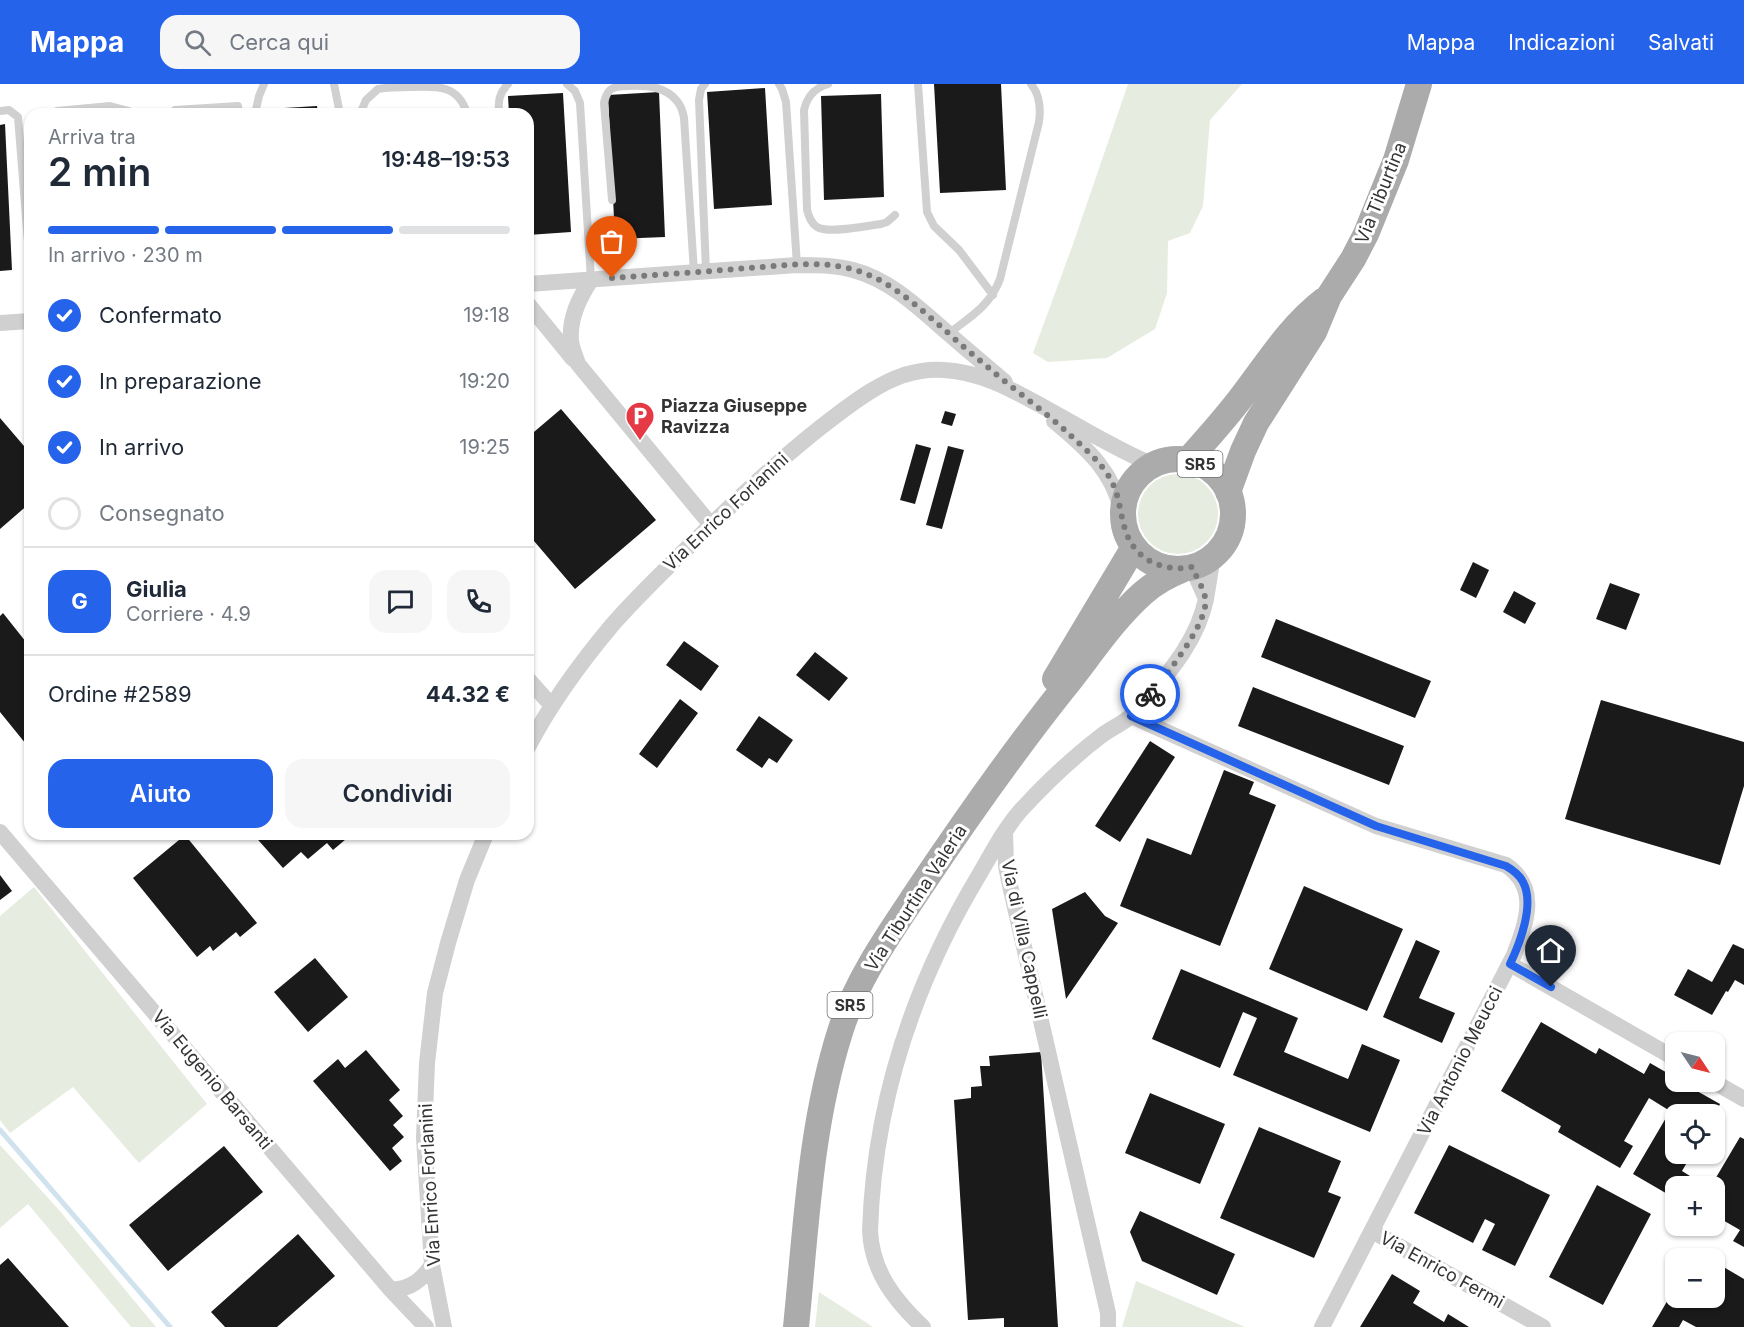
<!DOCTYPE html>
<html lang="it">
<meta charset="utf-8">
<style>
:root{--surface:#fff;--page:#f6f6f7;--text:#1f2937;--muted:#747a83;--line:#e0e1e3;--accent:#2563eb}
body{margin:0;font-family:Inter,sans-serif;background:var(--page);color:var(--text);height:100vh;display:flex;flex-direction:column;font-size:22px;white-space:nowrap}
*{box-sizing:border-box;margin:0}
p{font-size:20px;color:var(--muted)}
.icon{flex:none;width:33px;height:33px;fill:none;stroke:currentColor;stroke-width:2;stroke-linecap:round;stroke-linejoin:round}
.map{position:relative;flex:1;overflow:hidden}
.panel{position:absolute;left:24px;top:24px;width:510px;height:732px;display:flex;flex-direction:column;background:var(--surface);border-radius:18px;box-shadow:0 2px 4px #0004}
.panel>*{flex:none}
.needle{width:39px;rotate:125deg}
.fabs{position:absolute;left:1665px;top:948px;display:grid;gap:12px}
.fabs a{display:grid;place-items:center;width:60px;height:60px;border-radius:12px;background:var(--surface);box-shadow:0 2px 4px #0004;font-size:30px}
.pin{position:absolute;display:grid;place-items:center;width:51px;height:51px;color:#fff;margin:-62px -26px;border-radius:50% 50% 50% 0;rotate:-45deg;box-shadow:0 0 6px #0007}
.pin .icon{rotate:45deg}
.courier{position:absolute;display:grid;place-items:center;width:60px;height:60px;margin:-30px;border:4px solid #2563eb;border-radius:50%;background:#fff;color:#222;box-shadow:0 2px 8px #0007}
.overview em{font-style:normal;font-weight:600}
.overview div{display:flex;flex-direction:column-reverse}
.overview{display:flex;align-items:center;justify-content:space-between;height:102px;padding:0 24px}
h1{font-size:39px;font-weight:600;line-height:45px}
.bar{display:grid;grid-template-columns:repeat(4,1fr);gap:9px 6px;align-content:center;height:72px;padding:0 24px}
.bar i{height:8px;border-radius:4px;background:var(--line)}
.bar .on{background:var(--accent)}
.bar p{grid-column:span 4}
.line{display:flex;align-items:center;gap:15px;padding:0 24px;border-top:2px solid var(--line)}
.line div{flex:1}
.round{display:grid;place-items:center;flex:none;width:63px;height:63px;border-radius:18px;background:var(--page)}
ol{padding:0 24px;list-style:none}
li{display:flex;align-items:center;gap:18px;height:66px}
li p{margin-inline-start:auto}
li .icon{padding:6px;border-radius:50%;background:var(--accent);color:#fff;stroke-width:4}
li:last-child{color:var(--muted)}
li i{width:33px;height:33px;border:3px solid var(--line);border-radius:50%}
.button{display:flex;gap:12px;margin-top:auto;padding:12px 24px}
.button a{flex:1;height:69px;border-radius:18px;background:var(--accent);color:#fff;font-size:24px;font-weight:600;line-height:69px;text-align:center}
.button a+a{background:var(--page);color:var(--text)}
header{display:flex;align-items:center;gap:36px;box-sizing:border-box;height:84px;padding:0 30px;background:var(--accent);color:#fff}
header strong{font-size:28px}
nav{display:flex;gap:33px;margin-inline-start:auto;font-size:21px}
.search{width:420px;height:54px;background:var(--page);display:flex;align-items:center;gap:15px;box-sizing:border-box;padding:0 21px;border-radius:18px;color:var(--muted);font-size:22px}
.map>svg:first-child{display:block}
.green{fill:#e6ecdf}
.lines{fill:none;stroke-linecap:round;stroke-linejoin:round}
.stream{stroke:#cfe2ee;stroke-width:5}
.building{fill:#1a1a1a}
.service{stroke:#d0d0d0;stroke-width:8}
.minor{stroke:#d0d0d0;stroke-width:16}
.primary{stroke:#ababab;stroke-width:26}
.done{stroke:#7a7a7a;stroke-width:6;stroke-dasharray:0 10.8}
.route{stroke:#2563eb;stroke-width:8}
.labels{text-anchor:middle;stroke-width:6;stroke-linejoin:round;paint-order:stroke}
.shield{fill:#fff;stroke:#707070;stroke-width:1.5}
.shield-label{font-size:16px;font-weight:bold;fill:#333}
.street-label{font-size:18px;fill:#333;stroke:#fff}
.poi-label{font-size:18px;font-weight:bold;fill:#333;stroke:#fff;text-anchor:start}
</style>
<header>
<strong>Mappa</strong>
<div class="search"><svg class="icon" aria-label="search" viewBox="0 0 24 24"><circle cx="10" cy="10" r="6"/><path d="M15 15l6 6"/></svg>Cerca qui</div>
<nav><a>Mappa</a><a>Indicazioni</a><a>Salvati</a></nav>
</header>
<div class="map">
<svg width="1744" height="1243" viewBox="0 0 1744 1243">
<rect width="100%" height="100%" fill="#fff"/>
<!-- green -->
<path class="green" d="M1128,0h114l-32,36 -7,86 -13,27 -22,8 -1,52 -12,36 -48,29 -59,4 -15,-9 39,-106z
M1138 430a40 40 0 1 1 80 0a40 40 0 1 1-80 0Z
M34,803l173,217 -68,59 -66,-76 -63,46 -10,-13v-204z
M0,1061l59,65 97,117h-25l-103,-123 -28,24z
M1136,1197l109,46h-123z
M819,1208l54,35h-58z"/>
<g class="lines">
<!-- stream -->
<path class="stream" d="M0,1046l170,197"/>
</g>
<!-- building -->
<path class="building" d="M934,0h67l5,106 -66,3z
M765,4l7,117 -58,4 -7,-117z
M659,8l6,145 -50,2 -7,-144z
M563,9l8,139 -43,3v-121h-19l-1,-18z
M881,10l3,103 -60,3 -3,-104z
M317,22l1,8h-50v-5z
M441,26v4h-45v-2z
M5,40l7,146 -12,1v-146z
M561,325l95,111 -81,69 -47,-55v-97z
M945,327l11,3 -4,12 -11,-3z
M0,334l30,35v50l-30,26z
M916,360l15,4 -16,56 -15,-4z
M948,362l16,4 -22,79 -16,-4z
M1473,478l16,8 -13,28 -16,-8z
M1610,499l30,11 -14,36 -30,-11z
M1514,507l22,12 -11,21 -22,-12z
M3,529l27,34v102l-30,-37v-96z
M1276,535l155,62 -16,37 -154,-61z
M684,557l35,25 -18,25 -35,-26z
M815,568l33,26 -19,23 -33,-26z
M1253,603l151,59 -15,39 -151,-59z
M680,615l18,14 -41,55 -18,-14z
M1601,616l143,42v44l-24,79 -155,-46z
M759,632l34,24 -16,23 -8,-5 -7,10 -26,-18z
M1150,657l25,16 -55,85 -25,-16z
M1224,686l30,12 -5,12 27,11 -56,141 -100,-40 27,-68 44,17z
M253,750h99l-19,16 -6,-7 -19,16 -7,-7 -18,16z
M185,751l72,88 -17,14 -4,-5 -23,19 -3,-5 -13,11 -64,-79z
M0,791l12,16 -12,9z
M1304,802l99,43 -36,82 -98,-42z
M1085,808l20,24 13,7 -52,76 -14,-90z
M1416,856l24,11 -21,47 36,15 -13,30 -59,-26z
M1733,860l11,5v36l-9,-5 -7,12 -2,-1 -14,24 -38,-20 14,-26 24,13z
M315,874l33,39 -40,35 -34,-40z
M1181,885l117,49 -14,34 64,27 14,-35 38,16 -30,72 -137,-57 24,-57 -14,-6 -23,56 -68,-29z
M1541,938l55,32 3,-6 45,26 6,-11 26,15v4h5l39,22 -5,10h-39v40h16l-10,17 8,5 -6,10h-8v13l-43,-25 37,-63 -21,-13 -25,43 9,5 -13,22 -62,-36 3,-6 -60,-35z
M366,966l34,40 -11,10 14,16 -10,9 11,12 -12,11 10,13 -12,10 -77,-90 25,-22 7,9z
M1041,968l17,275h-54v-9l-36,2 -14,-220 17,-2v-11l11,-1 -2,-20h10l-1,-10z
M1150,1009l75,31 -25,60 -75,-31z
M1259,1043l82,34 -13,31 13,5 -27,61 -94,-40z
M1740,1053l4,2v108l-11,-6 7,-11 -26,-15v-29h-3z
M1449,1061l101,50 -35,71 -33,-16 13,-26 -10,-5 -12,24 -59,-30z
M224,1062l39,46 -95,79 -39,-46z
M1597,1101l54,29 -48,91 -54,-28z
M1140,1127l95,43 -18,41 -75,-34 -12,-29z
M298,1150l37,42 -58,51h-52l-14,-15z
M8,1174l61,69h-69v-62z
M1715,1178l29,17v48h-48l-13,-7 -4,7h-27l24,-41v12h38z
M1392,1190l28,17 -7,12 31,19 4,-8 21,13h-109z"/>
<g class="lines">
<!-- service -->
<path class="service" d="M334,0l6,30
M567,0l8,7 5,12 11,177
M705,0l-4,5 -2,11 7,171
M779,0l3,5 4,13 11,163
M828,0c-13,4 -21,12 -24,26l3,100c2,7 4,13 10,17 12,7 49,-1 64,-3l6,-2 8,-7
M918,0l9,128 7,14 25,24 34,45
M175,26l63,-4 1,8
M0,27l9,-1 9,7 12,150
M54,30l3,-3 53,-5 19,5v3
M255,30l4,-18 5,-12
M360,30l6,-14 12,-11c11,-2 22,-2 34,-2 25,-1 47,-2 55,27
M499,30c-1,-13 0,-21 9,-30
M612,116l-8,-97c1,-5 2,-9 6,-13 5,-4 12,-4 18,-4 18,-1 37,0 49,15 4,5 6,11 7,17l10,154
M948,250c22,-17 42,-28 52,-55l39,-157c2,-14 1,-27 -8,-38"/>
<!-- minor -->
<path class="minor" d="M591,196c-12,18 -22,38 -20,61 1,8 5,16 7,23l133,161
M528,200l269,-19c19,0 38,0 56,5 38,10 67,39 96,64 18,16 38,32 56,48
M528,220l45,55
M0,239l30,-2
M1054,337c34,28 60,51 69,96
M1192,483l14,32 7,-43
M528,595l24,27
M1131,632l245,110 130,39c34,23 20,58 8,90l-192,372
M528,663c23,-44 53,-85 85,-123 30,-34 63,-65 96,-97 41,-40 82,-78 129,-113 20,-15 42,-31 66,-39 13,-4 27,-6 40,-5 39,2 72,22 105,40 35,19 68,40 105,55
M0,748l391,458 35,37
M1005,748l1,34 5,24 97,423v14
M1510,880l166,95
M1714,998l30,17
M1372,1147l171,96
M391,1206c19,-1 30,-9 41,-25
M444,1243l-12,-62 -8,-127 3,-75 8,-70 13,-50 19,-63 19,-46
M923,1243c-29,-27 -51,-56 -53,-96 4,-129 43,-246 109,-356 13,-22 25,-46 42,-65 24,-26 51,-52 80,-74 9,-7 21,-12 30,-20 6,-6 12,-14 18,-20 25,-29 49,-59 57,-97"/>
<!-- primary -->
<path class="primary" d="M1123 430a55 55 0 1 1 110 0a55 55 0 1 1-110 0Z
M1188,376c18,-20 36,-40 52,-61 27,-35 49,-72 84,-99
M1228,408l15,-41 13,-28 58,-91 15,-36 24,-37 13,-25 30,-74 23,-76
M1055,595l79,-132
M796,1243c10,-98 14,-200 44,-295 17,-54 50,-99 81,-146 45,-67 92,-134 143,-198 25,-31 48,-67 78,-94 12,-11 27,-19 42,-25"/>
</g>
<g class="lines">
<!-- done -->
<path class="done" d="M612,194c45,-3 91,-6 136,-10 34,-2 70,-8 104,1 37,10 66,38 94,62 15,14 30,26 45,39 25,21 53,41 77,63 15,14 33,29 43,47 9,17 9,35 15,52 10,29 38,40 66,35 4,10 11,20 13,30 6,23 -40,80 -55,97"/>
<!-- route -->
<path class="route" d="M1150,610l-19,22 245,110 130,40c7,4 13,8 17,16 12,22 -3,61 -13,82l41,23"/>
</g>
<!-- icons -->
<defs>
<g id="parking-pin" transform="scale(1.5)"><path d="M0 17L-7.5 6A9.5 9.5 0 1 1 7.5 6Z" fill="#e63946" stroke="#fff"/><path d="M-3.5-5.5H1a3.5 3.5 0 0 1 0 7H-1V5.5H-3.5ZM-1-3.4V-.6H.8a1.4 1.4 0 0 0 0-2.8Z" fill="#fff"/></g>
</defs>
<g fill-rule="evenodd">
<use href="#parking-pin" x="640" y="332"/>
</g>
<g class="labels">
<!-- shield labels -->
<g class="shield">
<rect x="1177.5" y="367" width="45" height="26" rx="4.5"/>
<rect x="827.5" y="908" width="45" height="26" rx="4.5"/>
</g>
<g class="shield-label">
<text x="1200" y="386">SR5</text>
<text x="850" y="927">SR5</text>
</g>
<!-- street labels -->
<g class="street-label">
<text transform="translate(1381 109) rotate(-68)" y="6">Via Tiburtina</text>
<text transform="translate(726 428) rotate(-43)" y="6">Via Enrico Forlanini</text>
<text transform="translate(916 814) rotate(-57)" y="6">Via Tiburtina Valeria</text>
<text transform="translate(1024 855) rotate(78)" y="6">Via di Villa Cappelli</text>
<text transform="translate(1460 977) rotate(-63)" y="6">Via Antonio Meucci</text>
<text transform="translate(212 996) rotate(50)" y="6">Via Eugenio Barsanti</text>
<text transform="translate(430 1101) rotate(-93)" y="6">Via Enrico Forlanini</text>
<text transform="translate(1442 1186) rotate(29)" y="6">Via Enrico Fermi</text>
</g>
<!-- poi labels -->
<g class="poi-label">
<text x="661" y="328">Piazza Giuseppe<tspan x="661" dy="21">Ravizza</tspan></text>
</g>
</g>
</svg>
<div class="fabs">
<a><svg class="needle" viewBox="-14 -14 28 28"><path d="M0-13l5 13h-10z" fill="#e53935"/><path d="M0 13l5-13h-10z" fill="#747a83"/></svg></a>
<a><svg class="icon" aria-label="locate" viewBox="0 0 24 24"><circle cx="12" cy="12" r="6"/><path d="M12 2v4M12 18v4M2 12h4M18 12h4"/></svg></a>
<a>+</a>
<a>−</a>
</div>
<div class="pin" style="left:612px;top:194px;background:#ea580c"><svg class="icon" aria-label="bag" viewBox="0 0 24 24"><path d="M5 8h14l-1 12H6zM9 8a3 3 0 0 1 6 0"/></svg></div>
<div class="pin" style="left:1551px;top:903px;background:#1f2937"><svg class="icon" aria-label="home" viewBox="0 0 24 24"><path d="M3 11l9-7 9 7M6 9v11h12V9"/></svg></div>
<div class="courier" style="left:1150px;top:610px"><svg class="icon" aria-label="bike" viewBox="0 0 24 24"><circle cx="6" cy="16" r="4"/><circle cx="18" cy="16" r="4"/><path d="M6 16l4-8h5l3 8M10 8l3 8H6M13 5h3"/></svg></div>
<section class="panel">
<div class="overview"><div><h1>2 min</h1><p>Arriva tra</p></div><em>19:48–19:53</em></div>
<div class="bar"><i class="on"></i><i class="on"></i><i class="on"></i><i></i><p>In arrivo · 230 m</p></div>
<ol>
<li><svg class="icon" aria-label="check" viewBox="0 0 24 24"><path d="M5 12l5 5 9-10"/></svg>Confermato<p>19:18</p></li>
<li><svg class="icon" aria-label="check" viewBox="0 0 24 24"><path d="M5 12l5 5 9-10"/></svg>In preparazione<p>19:20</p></li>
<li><svg class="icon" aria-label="check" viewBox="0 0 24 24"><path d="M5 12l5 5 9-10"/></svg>In arrivo<p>19:25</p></li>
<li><i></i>Consegnato</li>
</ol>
<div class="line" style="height:108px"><b class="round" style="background:var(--accent);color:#fff">G</b><div><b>Giulia</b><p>Corriere · 4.9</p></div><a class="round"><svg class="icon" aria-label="chat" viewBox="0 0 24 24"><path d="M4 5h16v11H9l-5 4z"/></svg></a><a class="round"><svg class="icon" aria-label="phone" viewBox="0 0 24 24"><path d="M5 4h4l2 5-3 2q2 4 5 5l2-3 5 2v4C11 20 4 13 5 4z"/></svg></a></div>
<div class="line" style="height:78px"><div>Ordine #2589</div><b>44.32 €</b></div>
<div class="button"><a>Aiuto</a><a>Condividi</a></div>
</section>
</div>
